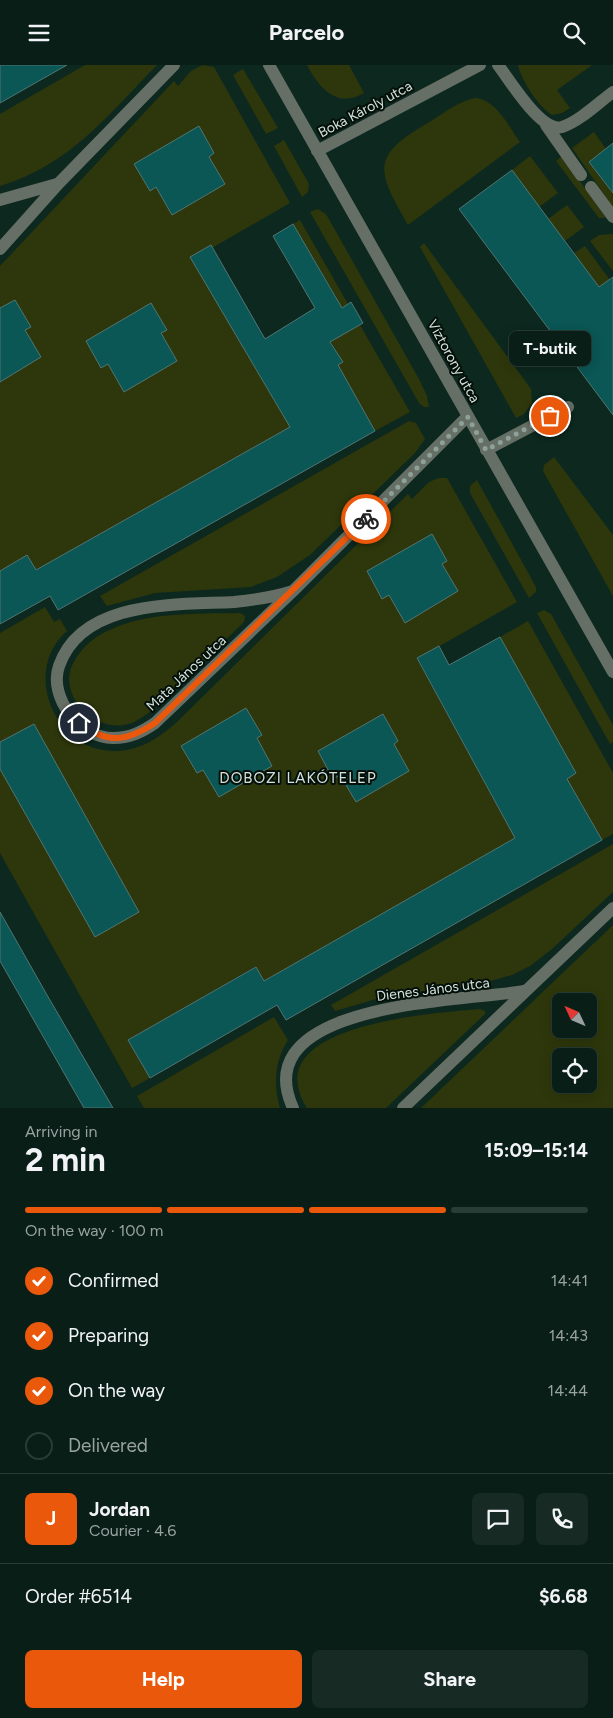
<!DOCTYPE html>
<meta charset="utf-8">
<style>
:root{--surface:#091e17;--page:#172b24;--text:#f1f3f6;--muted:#99a2a1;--line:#293c36;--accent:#ea580c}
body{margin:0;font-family:Figtree,sans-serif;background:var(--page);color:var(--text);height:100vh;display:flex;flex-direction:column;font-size:19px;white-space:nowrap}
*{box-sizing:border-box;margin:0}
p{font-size:16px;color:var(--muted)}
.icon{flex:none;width:28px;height:28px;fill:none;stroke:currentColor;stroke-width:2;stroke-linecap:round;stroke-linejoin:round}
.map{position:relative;height:1043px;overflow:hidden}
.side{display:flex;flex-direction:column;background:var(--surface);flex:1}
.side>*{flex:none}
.needle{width:32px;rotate:314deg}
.buttons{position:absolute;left:552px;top:928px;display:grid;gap:10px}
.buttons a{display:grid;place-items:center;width:45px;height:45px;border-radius:8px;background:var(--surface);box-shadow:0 2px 12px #0003,0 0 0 1px var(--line);font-size:25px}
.pin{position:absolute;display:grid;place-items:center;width:42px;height:42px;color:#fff;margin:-21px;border:2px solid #fff;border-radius:50%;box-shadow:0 1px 5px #0007}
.courier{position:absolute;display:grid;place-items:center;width:50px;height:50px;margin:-25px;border:4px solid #ea580c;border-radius:50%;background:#fff;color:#222;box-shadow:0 1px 6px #0007}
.bubble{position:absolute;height:35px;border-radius:8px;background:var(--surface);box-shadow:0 2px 12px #0003,0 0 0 1px var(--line);font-size:16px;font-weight:700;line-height:35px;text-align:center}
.summary em{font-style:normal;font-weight:700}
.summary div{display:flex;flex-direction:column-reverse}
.summary{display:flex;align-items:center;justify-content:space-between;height:85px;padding:0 25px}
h1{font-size:32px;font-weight:700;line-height:38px}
.bar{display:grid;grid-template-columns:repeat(4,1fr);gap:8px 5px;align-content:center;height:60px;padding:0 25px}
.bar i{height:6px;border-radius:4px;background:var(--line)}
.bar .on{background:var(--accent)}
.bar p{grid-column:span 4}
.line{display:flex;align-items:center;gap:12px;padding:0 25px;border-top:1px solid var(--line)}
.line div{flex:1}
.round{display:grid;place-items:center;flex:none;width:52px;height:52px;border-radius:8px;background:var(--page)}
ol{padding:0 25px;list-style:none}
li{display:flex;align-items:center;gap:15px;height:55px}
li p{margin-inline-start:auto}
li .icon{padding:5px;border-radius:50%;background:var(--accent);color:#fff;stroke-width:4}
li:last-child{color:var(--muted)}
li i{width:28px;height:28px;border:2px solid var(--line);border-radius:50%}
.primary-button{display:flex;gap:10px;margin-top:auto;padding:10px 25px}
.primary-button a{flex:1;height:58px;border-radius:8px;background:var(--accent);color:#fff;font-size:20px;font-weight:700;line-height:58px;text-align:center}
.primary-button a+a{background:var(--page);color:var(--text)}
header{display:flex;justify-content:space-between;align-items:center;height:65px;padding:0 25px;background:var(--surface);font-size:22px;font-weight:700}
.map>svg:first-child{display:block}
.green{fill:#2e370b;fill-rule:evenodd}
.building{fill:#0a5755;stroke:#527573}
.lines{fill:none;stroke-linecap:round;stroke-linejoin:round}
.minor{stroke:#666f66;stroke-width:12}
.done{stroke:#8da199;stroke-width:5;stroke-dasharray:0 9}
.route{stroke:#ea580c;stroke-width:6}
.labels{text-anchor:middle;stroke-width:4;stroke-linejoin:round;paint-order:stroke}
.street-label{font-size:14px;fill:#d2e2db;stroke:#040f0a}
.neighbourhood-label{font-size:15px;letter-spacing:1px;fill:#d2e2db;stroke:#040f0a}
</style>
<header><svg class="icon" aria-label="menu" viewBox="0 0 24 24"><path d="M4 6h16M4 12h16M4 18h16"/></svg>Parcelo<svg class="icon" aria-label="search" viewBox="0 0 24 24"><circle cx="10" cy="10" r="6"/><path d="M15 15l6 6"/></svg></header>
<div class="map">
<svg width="613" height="1043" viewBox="0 0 613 1043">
<rect width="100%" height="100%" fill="#0c281f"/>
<!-- green -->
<path class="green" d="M85,0h72c-49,50 -87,100 -157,121v-72z
M203,0l11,2 76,136 -78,45 -1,-3 -20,12 84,145 68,-40 -31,-52h4l21,-12 -44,-74 7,-4 48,84 -14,8 11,21 15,-8 50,87 -35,19 -23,-39 -316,178 -9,-15 -27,16v-305l174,-185 4,5 13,-15z
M307,0h42l15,28c-27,16 -45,-5 -57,-28z
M518,0h74l-35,25 13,18 -8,5 -9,2c-12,-4 -33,-37 -35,-50z
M243,4l35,59 -12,6 -33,-59z
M475,33c21,1 34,29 45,44l-112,83c-32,-56 -38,-69 23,-104 13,-8 28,-20 44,-23z
M594,67l12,17 -17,13 24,32v13l-41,-59z
M284,75l25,44 -1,8 -6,5 -28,-51z
M530,91l28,37 -19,14 -27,-37z
M562,91l44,62h-7l-43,-57z
M567,140l17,22 -19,14 -17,-22z
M318,144l8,5 93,165 8,17 2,11h-5l-5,-4 -109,-191z
M613,169v37l-23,-30 9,-6z
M424,178l107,146 1,14 -8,11 -8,4 -96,-171z
M585,181l25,34 -11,7 -25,-34z
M409,356l7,2 9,16 -10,14 -105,102 -33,22 -26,10 -96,6 -48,13 -7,-10z
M554,392l59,78v61l-70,-125 1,-6z
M439,413h8l70,124 -100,57 84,154 75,-40 -76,-136 28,-16 85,152v61l-11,6 -22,-39 -316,180 -9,-14 -127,73 22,38 -18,10 -132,-235v-220l45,-26 9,15 6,-3 7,12c-47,41 -11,123 50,120 26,-1 46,-16 63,-32l228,-225 4,5 17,-17z
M477,415l59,107v5l-7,6 -59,-105v-7z
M544,545l7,4 62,111v17l-3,2 -73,-131z
M240,548l5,3 -1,6 -90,87c-10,7 -18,14 -30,16 -30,5 -63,-27 -53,-57 5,-13 16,-25 27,-32 41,-25 96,-22 142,-23z
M613,779v48l-61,57 -22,17 -18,9 -36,10 -86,10 -55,16 -4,-6z
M613,860v183h-192zM561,936h28v28h-28zM561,991h28v28h-28z
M480,944l5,2v3l-99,94h-79c-53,-84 128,-95 173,-99z
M274,952l14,23c-13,20 -15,45 -8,68h-136l-7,-12z"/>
<!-- building -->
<path class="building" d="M0,0h67l-67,38z
M199,61l15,27 -5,4 16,27 -53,31 -16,-28 -6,4 -16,-27z
M613,78v50l-24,-31z
M512,105l87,117 14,-10v138l-154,-206z
M293,159l49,84 9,-6 12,21 -33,19 13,20 -5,3 37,66 -317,179 -8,-14 -50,28v-53l27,-16 9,15 254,-143 -100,-170 21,-12 54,94 50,-31 -42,-72z
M15,235l16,27 -6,3 16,27 -41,25v-74z
M151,238l16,27 -6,3 16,28 -53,31 -16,-28 -7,4 -15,-27z
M432,469l15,27 -5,3 16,27 -53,32 -16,-28 -7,4 -15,-28z
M500,572l76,136 -9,6 35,61 -316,180 -9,-15 -127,73 -22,-38 128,-73 8,14 251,-143 -98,-180 22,-12 10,19z
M246,643l16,27 -5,3 15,28 -53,31 -16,-27 -6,3 -16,-27z
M383,649l15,27 -4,3 15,27 -53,31 -16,-27 -7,4 -15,-28z
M34,659l105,188 -44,25 -95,-168v-27z
M0,847l47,83 66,113h-29l-84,-147z"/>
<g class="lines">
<!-- minor -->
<path class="minor" d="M269,0l344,607
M498,0c12,15 43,68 64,62 18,-6 36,-24 51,-35
M546,60l35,50
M317,86l163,-86
M591,122l22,30
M0,135l57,-16
M0,184l59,-66 115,-118
M486,385l82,-43
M293,526c-19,6 -39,9 -59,11 -57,3 -152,-3 -175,64 -11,31 21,72 54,72 17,0 29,-6 42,-15l138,-132 175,-175
M293,1043c-49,-107 175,-107 231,-117
M403,1043l210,-200"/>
</g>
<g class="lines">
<!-- done -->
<path class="done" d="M366,454l102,-102 18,33 64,-34"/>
<!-- route -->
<path class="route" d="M79,658c28,21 47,19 76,0l211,-204"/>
</g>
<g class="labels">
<!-- street labels -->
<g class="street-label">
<text transform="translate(365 44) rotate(-28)" y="5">Boka Károly utca</text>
<text transform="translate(454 296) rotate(61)" y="5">Víztorony utca</text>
<text transform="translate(186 608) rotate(-43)" y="5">Mata János utca</text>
<text transform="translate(433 924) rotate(-7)" y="5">Dienes János utca</text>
</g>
<!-- neighbourhood labels -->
<g class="neighbourhood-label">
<text x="298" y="718">DOBOZI LAKÓTELEP</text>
</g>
</g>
</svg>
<div class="buttons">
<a><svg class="needle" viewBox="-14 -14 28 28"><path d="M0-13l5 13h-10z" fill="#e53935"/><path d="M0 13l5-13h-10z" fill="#99a2a1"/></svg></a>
<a><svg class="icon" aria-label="locate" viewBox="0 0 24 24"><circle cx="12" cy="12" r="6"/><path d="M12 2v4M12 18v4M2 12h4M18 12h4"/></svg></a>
</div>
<div class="pin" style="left:550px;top:351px;background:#ea580c"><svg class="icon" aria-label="bag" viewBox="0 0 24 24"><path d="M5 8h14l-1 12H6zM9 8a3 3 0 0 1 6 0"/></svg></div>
<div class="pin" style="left:79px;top:658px;background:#1f2937"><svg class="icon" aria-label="home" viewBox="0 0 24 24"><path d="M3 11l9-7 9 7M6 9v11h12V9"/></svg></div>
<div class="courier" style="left:366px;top:454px"><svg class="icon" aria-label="bike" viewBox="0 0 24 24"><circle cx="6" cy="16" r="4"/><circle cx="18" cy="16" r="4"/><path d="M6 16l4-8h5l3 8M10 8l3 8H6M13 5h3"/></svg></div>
<div class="bubble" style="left:509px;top:266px;width:82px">T-butik</div>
</div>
<section class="side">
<div class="summary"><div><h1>2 min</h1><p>Arriving in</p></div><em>15:09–15:14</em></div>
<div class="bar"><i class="on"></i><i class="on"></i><i class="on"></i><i></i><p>On the way · 100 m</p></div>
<ol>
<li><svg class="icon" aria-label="check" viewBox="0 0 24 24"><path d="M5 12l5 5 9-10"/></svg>Confirmed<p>14:41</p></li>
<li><svg class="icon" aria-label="check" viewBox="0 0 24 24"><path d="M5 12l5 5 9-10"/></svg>Preparing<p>14:43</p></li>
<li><svg class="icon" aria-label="check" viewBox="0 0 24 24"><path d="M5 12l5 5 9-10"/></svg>On the way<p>14:44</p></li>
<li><i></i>Delivered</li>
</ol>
<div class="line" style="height:90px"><b class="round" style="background:var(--accent);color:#fff">J</b><div><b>Jordan</b><p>Courier · 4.6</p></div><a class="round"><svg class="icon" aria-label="chat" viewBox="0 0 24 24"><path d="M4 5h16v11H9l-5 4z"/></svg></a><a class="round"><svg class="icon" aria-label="phone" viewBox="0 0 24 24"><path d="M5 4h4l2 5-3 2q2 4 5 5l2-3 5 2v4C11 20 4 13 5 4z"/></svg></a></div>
<div class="line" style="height:65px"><div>Order #6514</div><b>$6.68</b></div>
<div class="primary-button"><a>Help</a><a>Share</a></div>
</section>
